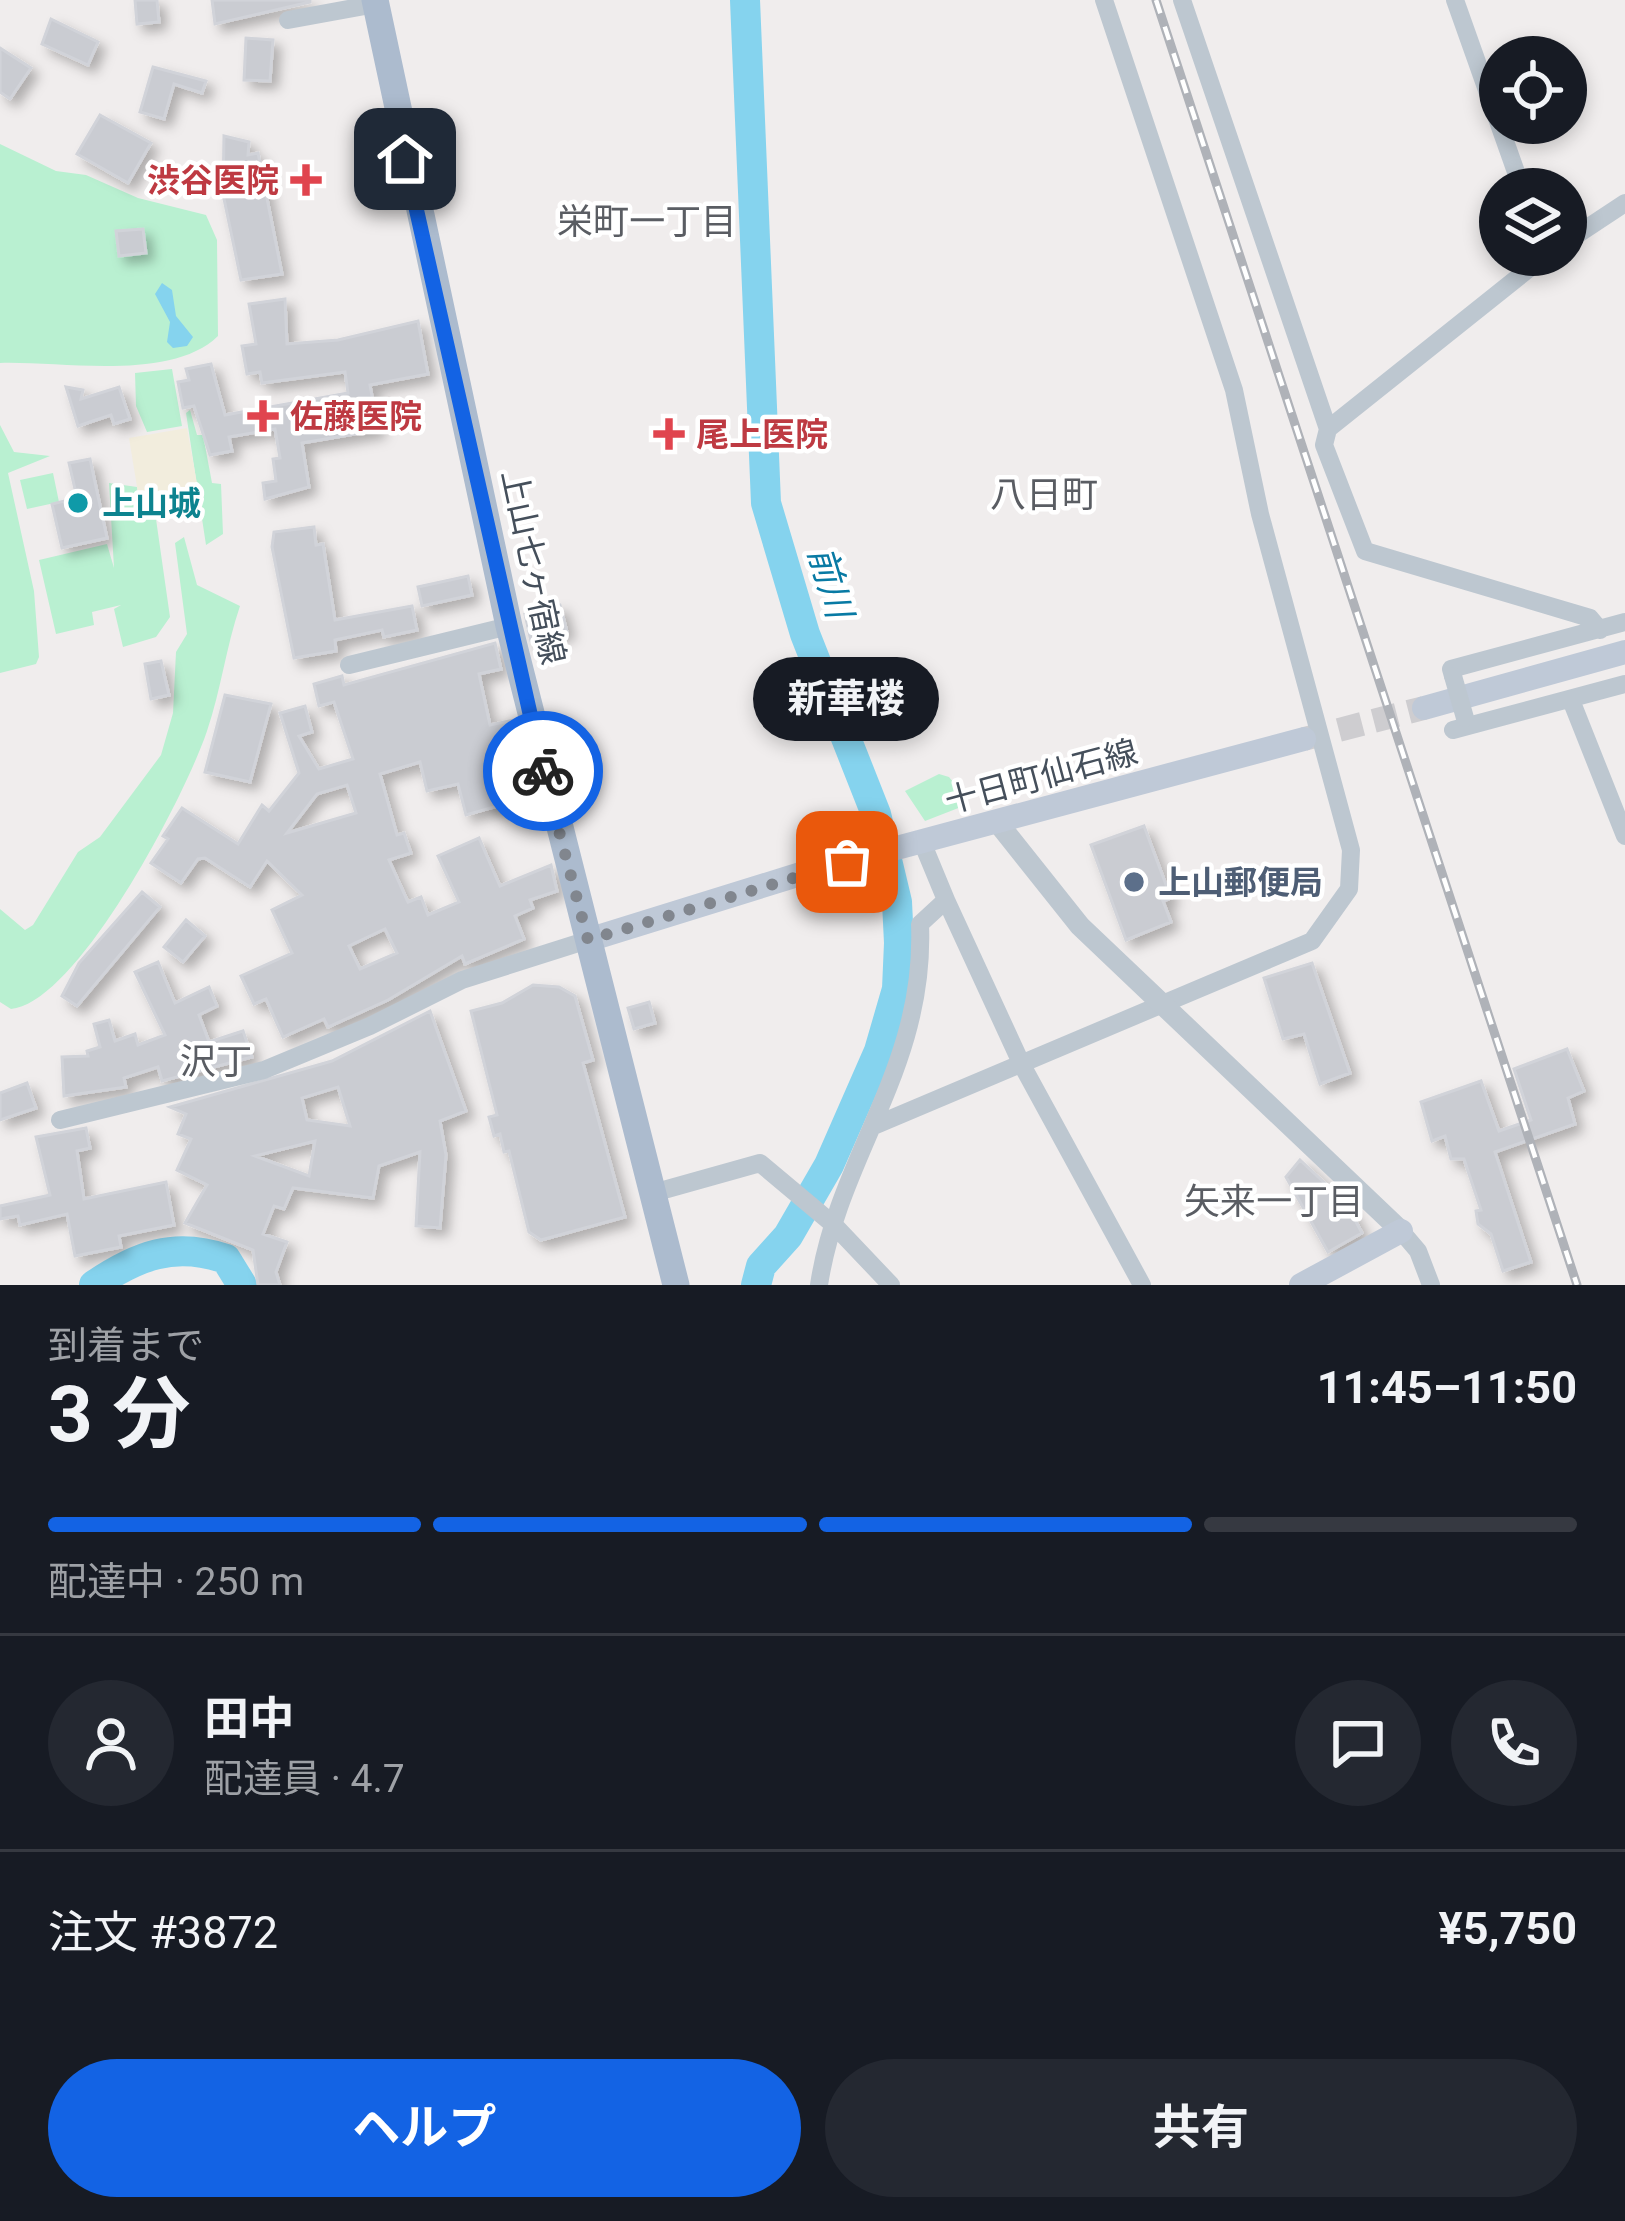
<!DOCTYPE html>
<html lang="ja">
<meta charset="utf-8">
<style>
:root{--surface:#171b24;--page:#242831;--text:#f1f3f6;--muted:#9ea1a6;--line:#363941;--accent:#1363e4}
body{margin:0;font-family:Roboto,"Noto Sans JP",sans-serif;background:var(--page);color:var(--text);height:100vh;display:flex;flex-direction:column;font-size:45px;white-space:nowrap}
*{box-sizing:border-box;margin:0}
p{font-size:39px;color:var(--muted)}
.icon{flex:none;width:66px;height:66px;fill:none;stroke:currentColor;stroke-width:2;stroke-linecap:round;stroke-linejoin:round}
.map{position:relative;height:1285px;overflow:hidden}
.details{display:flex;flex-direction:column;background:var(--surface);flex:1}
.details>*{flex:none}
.tools{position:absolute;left:1479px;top:36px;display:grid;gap:24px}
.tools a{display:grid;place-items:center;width:108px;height:108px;border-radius:50%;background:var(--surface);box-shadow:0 6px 18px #0003;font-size:60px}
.pin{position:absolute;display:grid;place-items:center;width:102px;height:102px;color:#fff;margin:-51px;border-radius:24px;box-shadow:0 6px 18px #0006}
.courier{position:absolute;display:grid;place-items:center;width:120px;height:120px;margin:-60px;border:9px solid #1363e4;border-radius:50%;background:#fff;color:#222;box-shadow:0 3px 15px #0007}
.bubble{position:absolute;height:84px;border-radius:42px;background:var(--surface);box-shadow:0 6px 18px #0003;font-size:39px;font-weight:700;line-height:84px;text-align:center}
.head em{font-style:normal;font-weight:700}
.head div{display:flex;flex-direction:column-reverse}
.head{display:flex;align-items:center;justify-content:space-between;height:204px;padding:0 48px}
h1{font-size:78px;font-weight:700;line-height:90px}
.bar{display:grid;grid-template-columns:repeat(4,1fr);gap:18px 12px;align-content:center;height:144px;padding:0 48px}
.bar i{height:15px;border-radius:9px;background:var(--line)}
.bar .selected{background:var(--accent)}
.bar p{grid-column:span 4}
.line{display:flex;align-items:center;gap:30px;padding:0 48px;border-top:3px solid var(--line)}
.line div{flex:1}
.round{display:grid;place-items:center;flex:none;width:126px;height:126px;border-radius:63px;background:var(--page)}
.primary-button{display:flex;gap:24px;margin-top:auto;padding:24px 48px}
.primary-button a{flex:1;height:138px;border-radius:72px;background:var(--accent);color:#fff;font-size:48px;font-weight:700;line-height:138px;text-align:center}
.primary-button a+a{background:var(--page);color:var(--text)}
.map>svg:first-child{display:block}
.green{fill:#b9f0d1}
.sand{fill:#f2eddd}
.water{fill:#85d3ee}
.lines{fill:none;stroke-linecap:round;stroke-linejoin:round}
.river{stroke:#85d3ee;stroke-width:30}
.building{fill:#caccd2;stroke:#d1d3d9;stroke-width:3;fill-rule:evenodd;filter:url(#shadow)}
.secondary-tunnel{stroke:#cecdd0;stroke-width:24;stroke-dasharray:24 12;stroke-linecap:butt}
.minor{stroke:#bdc7d0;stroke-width:18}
.tertiary{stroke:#bdc7d0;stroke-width:21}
.secondary{stroke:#bfc9d7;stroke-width:24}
.primary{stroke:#acbbce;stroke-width:27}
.rail-casing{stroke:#afb2b8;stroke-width:9}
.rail{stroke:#fff;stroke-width:4.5;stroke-dasharray:14;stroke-linecap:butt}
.minor-bridge{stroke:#bdc7d0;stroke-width:18}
.done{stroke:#81868e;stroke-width:12;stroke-dasharray:0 21.6}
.route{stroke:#1363e4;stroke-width:15}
.health-dot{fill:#e0444e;stroke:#fff;stroke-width:4.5}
.culture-dot{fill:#0f9aa8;stroke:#fff;stroke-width:4.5}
.service-dot{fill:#5c6f8a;stroke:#fff;stroke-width:4.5}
.labels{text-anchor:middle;stroke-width:9;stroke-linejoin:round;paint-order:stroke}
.health-label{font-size:33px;font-weight:bold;fill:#be3a42;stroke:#fff;text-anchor:start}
.culture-label{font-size:33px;font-weight:bold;fill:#0d838f;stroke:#fff;text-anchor:start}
.street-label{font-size:33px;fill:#454f5b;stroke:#fff}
.service-label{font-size:33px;font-weight:bold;fill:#4e5e75;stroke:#fff;text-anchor:start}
.neighbourhood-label{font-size:36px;fill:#5a5d63;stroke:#fff}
.water-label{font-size:36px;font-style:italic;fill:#087aa4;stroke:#fff}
</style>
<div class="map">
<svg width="1625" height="1285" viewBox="0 0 1625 1285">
<defs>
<filter id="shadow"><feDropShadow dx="7" dy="7" stdDeviation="6" flood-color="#0004"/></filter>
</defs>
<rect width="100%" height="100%" fill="#f0eded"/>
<!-- green -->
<path class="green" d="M0,144l56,27 30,4 52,23 68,17 11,25 1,96c-47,46 -157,25 -218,27z
M172,369l10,57 -35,6 -11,-26 -1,-33z
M190,410l7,25h6l9,48 9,1 2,50 -17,11 -20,-132z
M0,425l14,27 36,4 -42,17 26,118 5,66 -3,7 -36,9z
M53,473l6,29 -32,7 -7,-29z
M109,483l28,4 2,14 14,-3 17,119 -14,20 -33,10 -9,-38 7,-4 -29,7 2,13 -38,9 -17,-74 68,-16 7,24z
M184,537l13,48 43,21c-14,41 -19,84 -33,125 -21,63 -129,272 -196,278l-11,-7v-93l25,21 8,-5 45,-73 22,-15 61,-82 12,-42 3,-61 11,-18 -12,-91z
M939,774l10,3 15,19 -3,11 -36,14 -20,-30z"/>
<!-- sand -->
<path class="sand" d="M187,428l11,61 -59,10 -10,-61z"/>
<!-- water -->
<path class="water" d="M162,283l10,7 4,26 17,21 -6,9 -14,2 -6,-6 3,-20 -15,-28z"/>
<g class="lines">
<!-- river -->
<path class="river" d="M745,0l21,503 39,131 71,180 21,88 2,41 -2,46 -18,62 -50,114 -41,71 -27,30 -5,19
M94,1285c43,-29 80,-44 132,-26l16,26"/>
</g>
<!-- building -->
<path class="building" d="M135,0h22l2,22 -22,2z
M212,0h98v2l-95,22z
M51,19l47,23 -10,23 -46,-21z
M246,38l27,2 -3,41 -26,-1z
M0,48l31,20 -21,31 -10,-7z
M153,67l53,14 -4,12 -28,-9 -10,35 -24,-7z
M100,115l51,28 -23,40 -51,-29z
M224,136l25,6 -1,13 10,-2 24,121 -41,6 -18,-86z
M143,229l3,24 -27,3 -3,-25z
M285,299l2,45 51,-4 80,-19 10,53 -58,11 8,45 -76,13 7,44 -44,12 -2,-16 13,-2 -3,-22 7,-1 -5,-29 -46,8 3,14 -22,4 -16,-49 -11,2 -5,-26 11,-2 -3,-11 25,-5 14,51 123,-22 -3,-21 -83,11 -2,-11 -13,2 -5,-28 14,-2 -7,-40z
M66,387l17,3 -2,9 38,-12 11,32 -16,5 -3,-9 -33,11z
M90,459l17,79 -45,10 -10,-44 25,-6 -8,-35z
M314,527l2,18 7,-1 12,76 77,-14 5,24 -33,7 -2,-7 -47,10 1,11 -42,7 -22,-111 2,-15z
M468,576l4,19 -50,11 -4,-19z
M560,605l7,27 -36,9 -6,-27z
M495,643l6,26 -22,5 11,51 24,-5 19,76 -67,19 -8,-31 -31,7 -7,-29 -40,12 17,61 7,-2 7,20 -22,7 19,42 13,-5 7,18 31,-13 -21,-46 41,-18 21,48 51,-21 6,26 -27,9 3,8 -18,8 9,23 -59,25 -3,-8 -74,44 -60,27 -4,-8 -41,18 -17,-38 -12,5 -13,-28 51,-23 -20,-43 30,-15 -35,-34 -17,26 -45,-29 -7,1 -17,24 -30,-20 17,-24 -5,-3 19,-28 56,36 24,-39 7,6 30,-38 -19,-60 25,-7 7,26 -13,4 20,33 34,-10 -19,-57 -15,4 -5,-22 28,-8 2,9zM347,785l9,28 -69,20 30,-39zM385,929l12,24 -37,16 -11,-23z
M161,661l8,34 -18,4 -6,-35z
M225,695l46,9 -21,78 -45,-10z
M1144,826l27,72 -8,3 8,21 -45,18 -35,-95z
M142,892l18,15 -83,99 -15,-10 17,-33z
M186,920l19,16 -22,26 -19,-15z
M158,962l17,41 34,-16 8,19 -18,9 10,27 34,-11 9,26 -90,24 -4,-14 -34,11 2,9 -62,9 -2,-39 26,-1 -1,-5 13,-4 -6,-23 15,-4 6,21 20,-7 3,11 27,-10 -30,-63z
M1312,963l38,110 -30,11 -16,-50 -21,5 -19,-61z
M533,985l26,2 16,9 18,64 -10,3 42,154 -84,23 -12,-8 -20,-81 -5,1 -4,-18 -6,2 -5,-19 8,-2 -26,-104 31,-8z
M649,1002l6,21 -21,6 -6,-21z
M430,1011l36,100 -26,10 6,34 -6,73 -24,-2 4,-74 -41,14 -6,32 -80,-10 -9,21 -10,-3 -11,28 24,8 -11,30 4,13h-22l-5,-35 -68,-27 22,-38 -30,-15 14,-31 -13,-5 8,-20 -16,-7 162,-46zM338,1087l12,39 -43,-6 -5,-22zM315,1141l-6,35 -54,-20z
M1567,1049l17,42 -16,7 7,26 -80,28 36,110 -28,9 -12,-37 -13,-10 -2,-13 5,-1 -17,-51h-13l-6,-23 -13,5 -11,-39 60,-21 18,50 32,-11 -17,-51z
M27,1083l9,25 -36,12v-27z
M86,1128l4,20 -13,3 7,48 82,-17 8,43 -55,11 2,11 -46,9 -8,-42 -47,11 -2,-9 -18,3v-13l50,-11 -14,-58z
M1300,1160l46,43 16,30 -34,19 -42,-75z"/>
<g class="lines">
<!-- secondary-tunnel -->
<path class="secondary-tunnel" d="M1304,739l120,-31"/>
<!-- minor -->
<path class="minor" d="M1182,0l146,429 -4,16 41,106 225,67 10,12
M1455,0l67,189
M288,20l88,-16
M1566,242l59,-39
M1328,429l218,-174
M349,665l160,-39
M1453,676l-2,-7 174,-47
M1571,700l54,136
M1453,730l172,-46
M922,842l24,58
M60,1120l204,-50 106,-44 92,-46 126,-40
M876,1125l436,-184 37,-52 2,-39 -91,-336 -26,-124 -130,-390
M653,1193l107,-30 74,62 57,60
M1401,1231l17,20 13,34
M819,1285c20,-131 107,-217 101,-361l26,-24 76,165 120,220"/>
<!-- tertiary -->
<path class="tertiary" d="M998,823l82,103 321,305"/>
<!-- secondary -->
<path class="secondary" d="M1424,708l201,-56
M588,940l219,-68 497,-133
M1301,1285l100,-54"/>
<!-- primary -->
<path class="primary" d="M375,0l134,626 167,659"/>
<!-- rail casing -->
<g class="rail-casing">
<path id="rail" d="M1156,0l421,1285"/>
</g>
<!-- rail -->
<use href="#rail" class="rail"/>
<!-- minor-bridge -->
<path class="minor-bridge" d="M1453,676l12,42"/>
</g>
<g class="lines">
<!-- done -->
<path class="done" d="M543,771l45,169 259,-78"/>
<!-- route -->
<path class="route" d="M405,159l138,612"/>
</g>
<!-- markers -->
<g class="health-dot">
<path d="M300 162h12v12h12v12h-12v12h-12v-12h-12v-12h12z"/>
<path d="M257 398h12v12h12v12h-12v12h-12v-12h-12v-12h12z"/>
<path d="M663 416h12v12h12v12h-12v12h-12v-12h-12v-12h12z"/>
</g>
<circle class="culture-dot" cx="78" cy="503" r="12"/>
<circle class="service-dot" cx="1134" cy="882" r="12"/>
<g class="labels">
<!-- health labels -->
<g class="health-label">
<text x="279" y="192" text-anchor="end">渋谷医院</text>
<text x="290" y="428">佐藤医院</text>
<text x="696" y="446">尾上医院</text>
</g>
<!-- culture labels -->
<g class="culture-label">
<text x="102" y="515">上山城</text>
</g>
<!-- street labels -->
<g class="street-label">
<text transform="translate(534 567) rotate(78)" y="12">上山七ヶ宿線</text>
<text transform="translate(1041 776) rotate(-15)" y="12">十日町仙石線</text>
</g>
<!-- service labels -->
<g class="service-label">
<text x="1158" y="894">上山郵便局</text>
</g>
<!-- neighbourhood labels -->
<g class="neighbourhood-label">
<text x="647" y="234">栄町一丁目</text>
<text x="1044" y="507">八日町</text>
<text x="216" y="1074">沢丁</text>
<text x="1274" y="1214">矢来一丁目</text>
</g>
<!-- water labels -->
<g class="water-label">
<text transform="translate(831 582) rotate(73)" y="13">前川</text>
</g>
</g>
</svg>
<div class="tools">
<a><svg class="icon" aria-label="locate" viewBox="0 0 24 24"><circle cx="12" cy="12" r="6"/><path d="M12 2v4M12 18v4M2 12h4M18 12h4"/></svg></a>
<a><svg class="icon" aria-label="layers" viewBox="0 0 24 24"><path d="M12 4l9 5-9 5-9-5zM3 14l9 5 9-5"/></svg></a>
</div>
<div class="pin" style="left:847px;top:862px;background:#ea580c"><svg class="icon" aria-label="bag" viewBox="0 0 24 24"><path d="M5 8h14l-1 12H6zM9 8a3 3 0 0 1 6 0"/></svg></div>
<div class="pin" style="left:405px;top:159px;background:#1f2937"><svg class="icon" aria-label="home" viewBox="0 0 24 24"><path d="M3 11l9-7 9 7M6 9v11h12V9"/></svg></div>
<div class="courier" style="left:543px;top:771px"><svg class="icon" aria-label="bike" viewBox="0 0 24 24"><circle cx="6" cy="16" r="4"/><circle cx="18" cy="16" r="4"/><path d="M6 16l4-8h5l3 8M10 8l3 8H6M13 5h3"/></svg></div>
<div class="bubble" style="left:753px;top:657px;width:186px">新華楼</div>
</div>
<section class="details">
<div class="head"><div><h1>3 分</h1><p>到着まで</p></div><em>11:45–11:50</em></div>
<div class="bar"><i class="selected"></i><i class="selected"></i><i class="selected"></i><i></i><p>配達中 · 250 m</p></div>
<div class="line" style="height:216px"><a class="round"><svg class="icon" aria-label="person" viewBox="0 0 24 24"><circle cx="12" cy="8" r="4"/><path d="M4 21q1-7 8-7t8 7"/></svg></a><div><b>田中</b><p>配達員 · 4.7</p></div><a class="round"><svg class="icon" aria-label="chat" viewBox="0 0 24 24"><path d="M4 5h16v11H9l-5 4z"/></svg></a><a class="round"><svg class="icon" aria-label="phone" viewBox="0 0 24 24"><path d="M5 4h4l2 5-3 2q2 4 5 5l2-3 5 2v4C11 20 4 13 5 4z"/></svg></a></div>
<div class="line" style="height:156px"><div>注文 #3872</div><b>¥5,750</b></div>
<div class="primary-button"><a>ヘルプ</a><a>共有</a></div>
</section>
